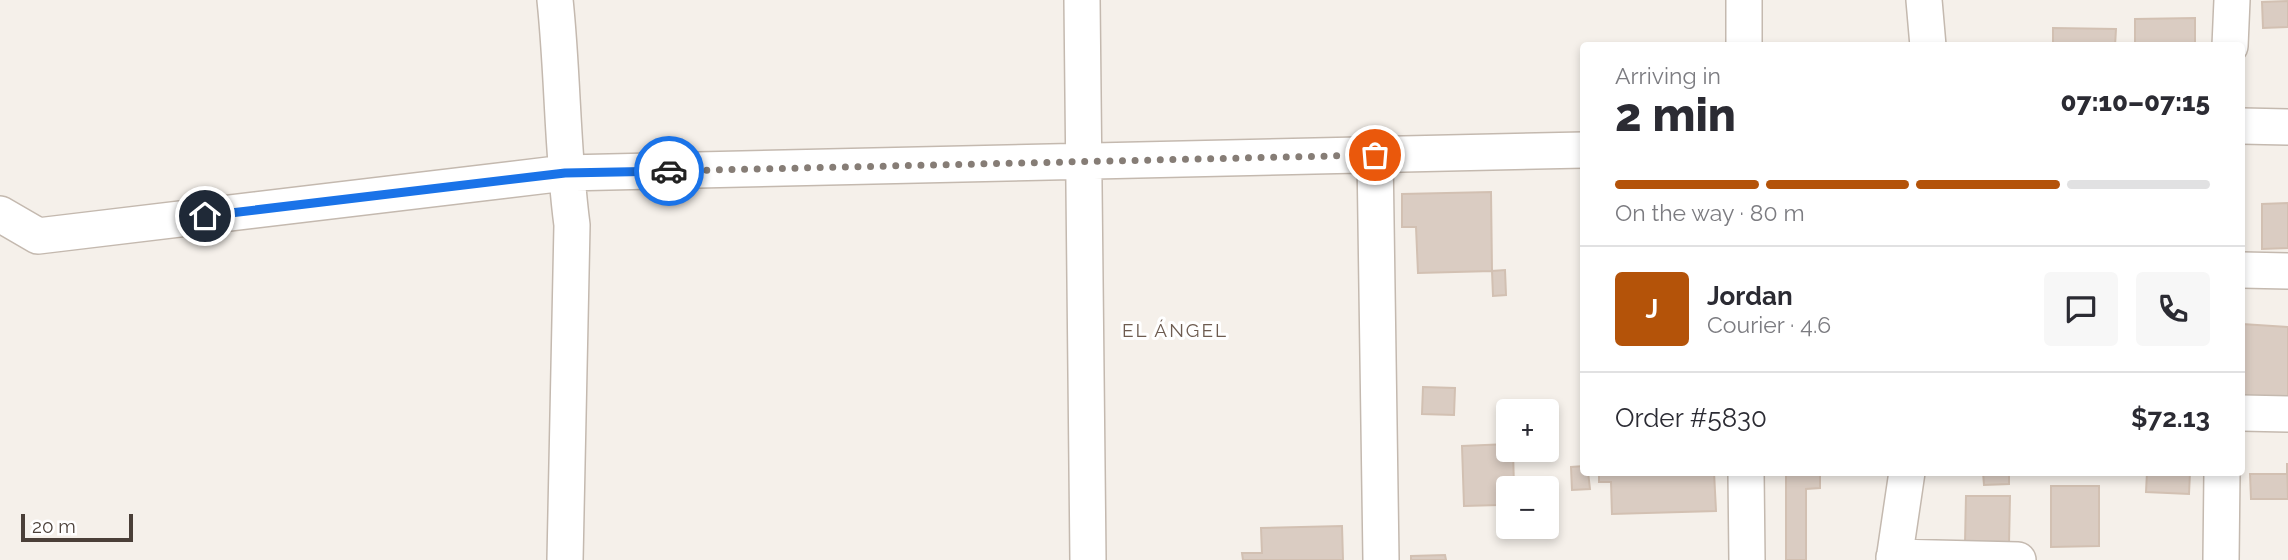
<!DOCTYPE html>
<meta charset="utf-8">
<style>
:root{--surface:#fff;--page:#f7f7f7;--text:#2b2b33;--muted:#7c7c81;--line:#e1e1e2;--accent:#b45309}
body{margin:0;font-family:Raleway,sans-serif;background:var(--page);color:var(--text);height:100vh;display:flex;flex-direction:column;font-size:26px;white-space:nowrap}
*{box-sizing:border-box;margin:0}
p{font-size:23px;color:var(--muted)}
.icon{flex:none;width:38px;height:38px;fill:none;stroke:currentColor;stroke-width:2;stroke-linecap:round;stroke-linejoin:round}
.map{position:relative;flex:1;overflow:hidden}
.sheet{position:absolute;left:1580px;top:42px;width:665px;height:434px;display:flex;flex-direction:column;background:var(--surface);border-radius:7px;box-shadow:0 4px 10px #0003}
.sheet>*{flex:none}
.buttons{position:absolute;left:1496px;top:399px;display:grid;gap:14px}
.buttons a{display:grid;place-items:center;width:63px;height:63px;border-radius:7px;background:var(--surface);box-shadow:0 4px 10px #0003;font-size:35px}
.scale{position:absolute;left:21px;bottom:18px;width:112px;box-sizing:border-box;padding-left:7px;border:4px solid #4a3f38;border-top:0;font-size:19px;line-height:24px;white-space:nowrap;color:#4a3f38;-webkit-text-stroke:5px #fff;paint-order:stroke}
.pin{position:absolute;display:grid;place-items:center;width:60px;height:60px;color:#fff;margin:-30px;border:4px solid #fff;border-radius:50%;box-shadow:0 2px 7px #0007}
.courier{position:absolute;display:grid;place-items:center;width:70px;height:70px;margin:-35px;border:5px solid #1a73e8;border-radius:50%;background:#fff;color:#222;box-shadow:0 2px 9px #0007}
.head em{font-style:normal;font-weight:800}
.head div{display:flex;flex-direction:column-reverse}
.head{display:flex;align-items:center;justify-content:space-between;height:119px;padding:0 35px}
h1{font-size:46px;font-weight:800;line-height:52px}
.bar{display:grid;grid-template-columns:repeat(4,1fr);gap:10px 7px;align-content:center;height:84px;padding:0 35px}
.bar i{height:9px;border-radius:5px;background:var(--line)}
.bar .on{background:var(--accent)}
.bar p{grid-column:span 4}
.line{display:flex;align-items:center;gap:18px;padding:0 35px;border-top:2px solid var(--line)}
.line div{flex:1}
.round{display:grid;place-items:center;flex:none;width:74px;height:74px;border-radius:7px;background:var(--page)}
.map>svg:first-child{display:block}
.building{fill:#daccc2;stroke:#d2c0b2;stroke-width:2}
.lines{fill:none;stroke-linecap:round;stroke-linejoin:round}
.minor-casing{stroke:#c4b9af;stroke-width:38}
.minor{stroke:#fff;stroke-width:35}
.done{stroke:#867d76;stroke-width:7;stroke-dasharray:0 12.6}
.route{stroke:#1a73e8;stroke-width:9}
.labels{text-anchor:middle;stroke-width:6;stroke-linejoin:round;paint-order:stroke}
.neighbourhood-label{font-size:19px;letter-spacing:2px;fill:#6d5b4f;stroke:#fff}
</style>
<div class="map">
<svg width="2288" height="560" viewBox="0 0 2288 560">
<rect width="100%" height="100%" fill="#f5f0ea"/>
<!-- building -->
<path class="building" d="M2288,1v26l-25,1 -1,-26z
M2195,18v28h-60v-27z
M2053,28l63,1 -1,17h-62z
M1491,192l1,79 -74,2 -2,-46h-14v-33z
M2288,203v45l-26,1v-45z
M1505,270l1,25 -13,1 -1,-25z
M2242,324l46,3v77l-46,-3z
M1423,387l32,1 -1,27 -32,-1z
M1508,444v6h5l1,38h-6v5h-9v12l-35,1 -2,-60z
M2287,463l1,36h-37l-1,-25h37z
M1584,466v6h4l2,17 -18,1 -1,-23z
M1599,472h115l2,39 -104,3 -1,-32h-12z
M1786,472h34v16l-14,1v71h-20z
M1983,472h26v12l-25,1z
M2147,472h43l-1,22 -43,-2z
M2051,486h48v60l-48,1z
M1966,496h44l-1,48 -44,-1z
M1342,526l1,34h-100l-1,-7h20l-1,-25z
M1445,555l1,5h-35v-4z"/>
<g class="lines">
<!-- minor casing -->
<g class="minor-casing">
<path id="minor" d="M555,0c8,75 7,150 17,225l-7,335
M1082,0l6,560
M1744,0v46
M1924,0l4,46
M2230,46l2,-46
M2242,126l46,1
M1375,154l6,406
M0,214l38,22 527,-63 1019,-23
M2242,270l46,1
M2242,413l46,1
M1746,472l1,88
M1894,557l124,3
M1894,560l13,-88
M2221,560l1,-88"/>
</g>
<!-- minor -->
<use href="#minor" class="minor"/>
</g>
<g class="lines">
<!-- done -->
<path class="done" d="M669,171l706,-16"/>
<!-- route -->
<path class="route" d="M205,216l360,-43 104,-2"/>
</g>
<g class="labels">
<!-- neighbourhood labels -->
<g class="neighbourhood-label">
<text x="1175" y="337">EL ÁNGEL</text>
</g>
</g>
</svg>
<div class="buttons">
<a>+</a>
<a>−</a>
</div>
<div class="scale">20 m</div>
<div class="pin" style="left:1375px;top:155px;background:#ea580c"><svg class="icon" aria-label="bag" viewBox="0 0 24 24"><path d="M5 8h14l-1 12H6zM9 8a3 3 0 0 1 6 0"/></svg></div>
<div class="pin" style="left:205px;top:216px;background:#1f2937"><svg class="icon" aria-label="home" viewBox="0 0 24 24"><path d="M3 11l9-7 9 7M6 9v11h12V9"/></svg></div>
<div class="courier" style="left:669px;top:171px"><svg class="icon" aria-label="car" viewBox="0 0 24 24"><path d="M5 17H2v-5l4-1 3-4h7l3 4 3 1v5h-3M9 17h6M6 11h13"/><circle cx="7" cy="17" r="2"/><circle cx="17" cy="17" r="2"/></svg></div>
<section class="sheet">
<div class="head"><div><h1>2 min</h1><p>Arriving in</p></div><em>07:10–07:15</em></div>
<div class="bar"><i class="on"></i><i class="on"></i><i class="on"></i><i></i><p>On the way · 80 m</p></div>
<div class="line" style="height:126px"><b class="round" style="background:var(--accent);color:#fff">J</b><div><b>Jordan</b><p>Courier · 4.6</p></div><a class="round"><svg class="icon" aria-label="chat" viewBox="0 0 24 24"><path d="M4 5h16v11H9l-5 4z"/></svg></a><a class="round"><svg class="icon" aria-label="phone" viewBox="0 0 24 24"><path d="M5 4h4l2 5-3 2q2 4 5 5l2-3 5 2v4C11 20 4 13 5 4z"/></svg></a></div>
<div class="line" style="height:91px"><div>Order #5830</div><b>$72.13</b></div>
</section>
</div>
